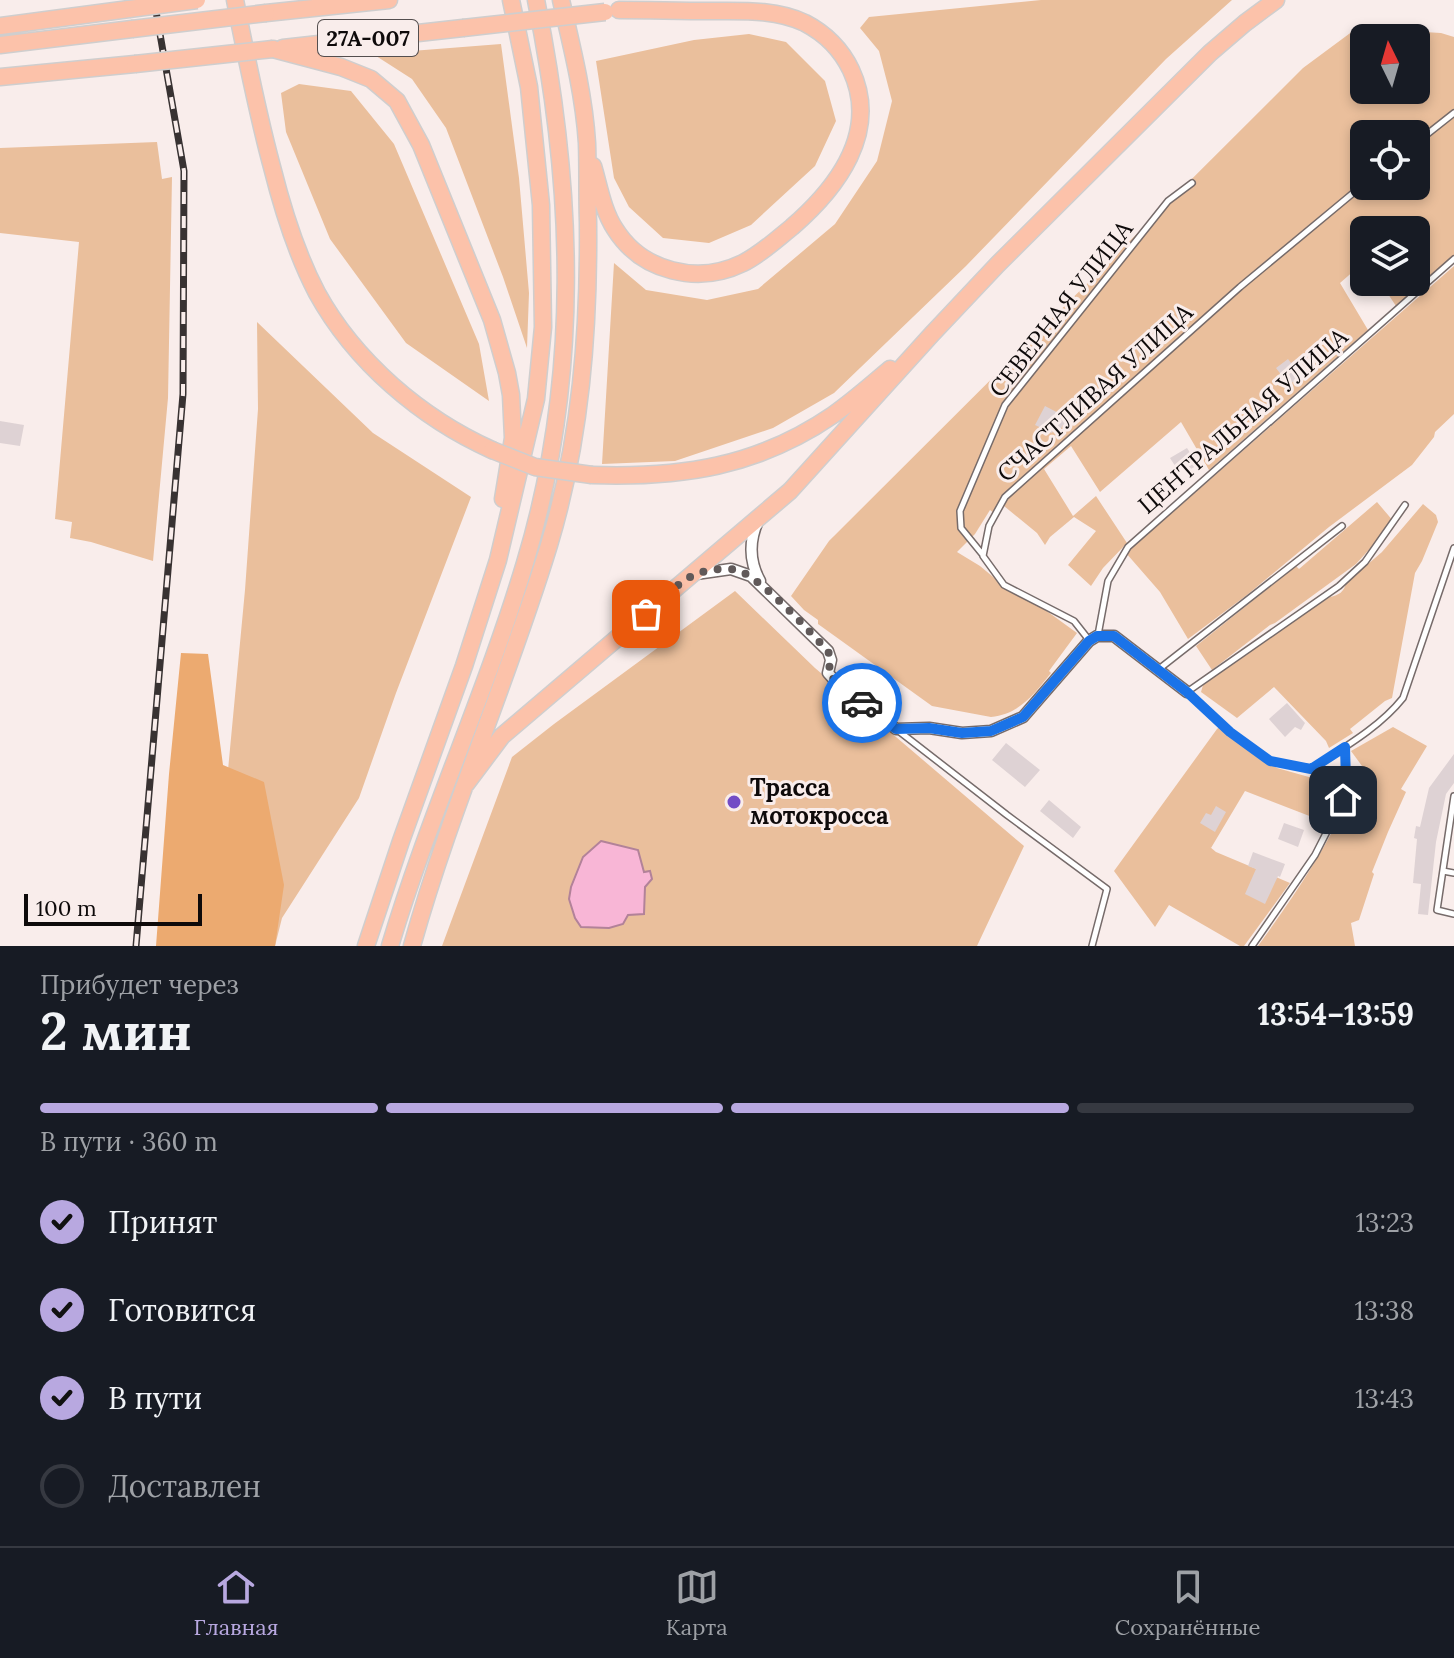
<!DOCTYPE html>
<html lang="ru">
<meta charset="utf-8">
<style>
:root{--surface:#171b24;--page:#20242c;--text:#f1f3f6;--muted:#9ea1a6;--line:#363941;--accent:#b8a8e0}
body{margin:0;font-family:Lora,serif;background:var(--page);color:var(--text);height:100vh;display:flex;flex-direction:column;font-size:30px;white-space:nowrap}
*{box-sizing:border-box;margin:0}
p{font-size:26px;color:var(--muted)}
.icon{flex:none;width:44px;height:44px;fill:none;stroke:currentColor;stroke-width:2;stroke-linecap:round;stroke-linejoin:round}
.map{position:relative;height:946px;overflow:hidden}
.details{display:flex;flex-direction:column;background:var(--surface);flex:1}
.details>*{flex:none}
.needle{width:52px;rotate:355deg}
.buttons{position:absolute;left:1350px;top:24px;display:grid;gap:16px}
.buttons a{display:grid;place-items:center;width:80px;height:80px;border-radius:12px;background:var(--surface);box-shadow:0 4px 12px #0003;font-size:40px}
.scale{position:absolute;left:24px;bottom:20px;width:178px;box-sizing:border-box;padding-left:8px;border:4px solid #0e0a0a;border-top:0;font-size:22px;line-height:28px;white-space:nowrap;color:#0e0a0a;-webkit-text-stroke:6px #f9edeb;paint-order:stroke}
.pin{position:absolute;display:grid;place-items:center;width:68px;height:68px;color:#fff;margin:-34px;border-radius:16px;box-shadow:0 4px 12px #0006}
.courier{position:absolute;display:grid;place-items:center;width:80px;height:80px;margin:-40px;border:6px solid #1a73e8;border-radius:50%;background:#fff;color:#222;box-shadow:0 2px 10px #0007}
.summary em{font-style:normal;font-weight:800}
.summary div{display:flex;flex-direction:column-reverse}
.summary{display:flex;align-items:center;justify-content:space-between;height:136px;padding:0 40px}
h1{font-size:52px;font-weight:800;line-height:60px}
.bar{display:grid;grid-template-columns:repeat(4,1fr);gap:12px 8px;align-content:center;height:96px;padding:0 40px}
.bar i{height:10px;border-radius:6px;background:var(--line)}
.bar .current{background:var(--accent)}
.bar p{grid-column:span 4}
ol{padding:0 40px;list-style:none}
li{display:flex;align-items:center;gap:24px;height:88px}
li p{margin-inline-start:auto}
li .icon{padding:8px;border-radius:50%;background:var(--accent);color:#111;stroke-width:4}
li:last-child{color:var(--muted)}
li i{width:44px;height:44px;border:4px solid var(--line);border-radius:50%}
.tabs{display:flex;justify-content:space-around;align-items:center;height:112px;border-top:2px solid var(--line);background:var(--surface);font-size:22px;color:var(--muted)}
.tabs a{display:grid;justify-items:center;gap:4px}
.tabs .current{color:var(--accent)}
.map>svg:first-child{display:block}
.green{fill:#eabf9c;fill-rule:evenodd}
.forest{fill:#ecaa70}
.water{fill:#f8b6d6;stroke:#b28299;stroke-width:2}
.building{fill:#ded2d4}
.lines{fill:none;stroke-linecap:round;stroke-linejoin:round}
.service-casing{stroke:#766b6a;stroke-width:8}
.minor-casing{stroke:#766b6a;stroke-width:13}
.trunk-casing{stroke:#cfcece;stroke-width:19}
.service{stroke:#fff;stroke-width:5}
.minor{stroke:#fff;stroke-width:10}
.trunk{stroke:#fcc2aa;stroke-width:16}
.rail-casing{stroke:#383232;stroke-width:7}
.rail{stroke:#f9edeb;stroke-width:4;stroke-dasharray:12;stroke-linecap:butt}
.trunk-bridge-casing{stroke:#cfcece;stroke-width:19;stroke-linecap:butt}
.trunk-bridge{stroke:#fcc2aa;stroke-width:16}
.done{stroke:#605959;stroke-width:8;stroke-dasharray:0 14.4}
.route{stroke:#1a73e8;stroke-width:10}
.poi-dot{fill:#734cc5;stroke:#f9edeb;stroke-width:3}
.labels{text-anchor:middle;stroke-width:6;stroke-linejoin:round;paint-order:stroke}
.shield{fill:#f9edeb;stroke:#544e4e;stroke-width:2}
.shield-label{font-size:22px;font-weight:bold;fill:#0e0a0a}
.street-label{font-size:24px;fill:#0e0a0a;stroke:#f9edeb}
.poi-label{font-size:24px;font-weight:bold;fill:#0e0a0a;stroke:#f9edeb;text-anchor:start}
</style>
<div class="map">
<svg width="1454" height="946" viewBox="0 0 1454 946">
<rect width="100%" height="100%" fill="#f9edeb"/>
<!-- green -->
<path class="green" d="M1041,0h191l-66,59 -200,207 -132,127 -61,35 -98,33 -73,3 12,-201 32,27 61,10 51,-11 77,-65 42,-63 15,-60 -13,-50 -19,-23 9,-11z
M1357,28l84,5 13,4v218l-58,51 -16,-24h36v-52h-52v32l-24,21 28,47 -159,140 -28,-48 -81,70 -29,-46 -27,23 29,47 23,-20 31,47 -24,25 -12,18 -23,-21 28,-34 -22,-14 -24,20 -5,8 -8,-12 -33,-27 -6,10 -8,-6 -15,24 -18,18 23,14 18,15 39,23 40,29 -28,38 2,2c-17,21 -31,41 -60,44l-59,-11 -114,-82v-4l-14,-10 -13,-14 38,-55 474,-473zM1364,38h52v52h-52zM1364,134h52v52h-52z
M749,34l37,8 39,39 11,40 -21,45 -64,59 -42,18 -46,-5 -34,-31 -15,-29 -18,-117 98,-21z
M501,44l18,134 10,115 -2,55 -24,-71 -57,-149 -34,-49 -39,-25z
M299,84l52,7 43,53 85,200 10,57 -83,-58 -76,-104 -44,-107 -5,-39z
M157,142l5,37 10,-2 -4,221 -15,163 -62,-19 -21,-4 2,-16 -17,-3 24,-277 -79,-9v-85z
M1454,266v148l-19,18 -1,5 -22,28 -83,62 -82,68 -59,44 -28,-47 -34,-39z
M257,322l116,111 98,64 -75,196 -37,105 -77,120 -7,28h-61l9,-123 22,-233 13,-181z
M1377,502l17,20 -38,42 -81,59 -5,2 -58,45 -16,-24 100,-80 3,3z
M1423,504l13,11 2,7 -16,39 -7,12 -23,125 -7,3 -35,28 3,4 -24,15 -3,-7 -52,-54 -37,31 -36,-26 2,-7 70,-51 57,-37c9,-2 14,-5 16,-14l36,-31z
M735,591l80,77 209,178 -47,100h-535l70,-189 42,-33z
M1223,724l29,22 -3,5 28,17 39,11 4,-9c13,-3 18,-3 25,9l-3,14 -17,29 -80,-31 -34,57 -1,-1 6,5 74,31 -46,63h-4l-71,-41 -14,22 -41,-56 103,-142z
M1393,727l34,19 -26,43 5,3 -18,40 -16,40 2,2 -15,46 -8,3 4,23h-97c35,-48 67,-96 93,-151 4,-9 6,-20 11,-29l-11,-15z"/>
<!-- forest -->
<path class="forest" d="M181,653l27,1 15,111 41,17 20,103 -9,61h-119l13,-172z"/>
<!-- water -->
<path class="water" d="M601,841l37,9 6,22 6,-1 2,8 -7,8 -1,27 -16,1 -5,9 -14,4 -28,-1 -6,-9 -6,-19 2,-12 12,-30z"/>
<!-- building -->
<path class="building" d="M1288,359l3,4 6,-4 9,13 -17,13 -13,-17z
M1045,406l27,14 -4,8 -5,-3 -3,5 -5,-3 -3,6 -17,-8z
M0,421l24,4 -4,21 -20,-3z
M1187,448l11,17 -11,6 -2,-3 -6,4 -9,-14z
M1287,703l18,20 -4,7 -6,-3 -10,10 -16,-18z
M1006,743l34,27 -15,17 -33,-27z
M1454,754v29l-8,11 -10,48 -8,73 -10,-1 3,-30 -8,-1 4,-44 -3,-1 2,-12 4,1 9,-39z
M1049,800l32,27 -8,11 -33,-27z
M1216,806l10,6 -11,20 -15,-9 6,-10 5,2z
M1284,823l20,7 -6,17 -20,-8z
M1253,852l32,12 -5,13 -2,-1 -13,28 -20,-10 11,-25 -8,-3z"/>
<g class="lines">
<!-- service casing -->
<g class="service-casing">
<path id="service" d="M1416,143l38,-30
M1405,505l-40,57 -26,24 -152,106 43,40 40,29 41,8c32,-21 68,-41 92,-71l51,-150
M983,555l-22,-27 -1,-17 45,-106 163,-204 24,-18
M1098,635l10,-54 20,-34 326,-288
M1089,640l-15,-19 -70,-36 -21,-29 6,-30 16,-29 235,-210 124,-103
M1159,669l183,-143
M900,732l107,83 100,74 -15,57
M1454,796l-17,114 17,4
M1443,871l11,2
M1252,946l63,-91 28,-55 3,-20 -1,-32"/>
</g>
<!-- minor casing -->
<g class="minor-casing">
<path id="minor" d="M758,521c-9,20 -9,40 2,60
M696,574l35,-5 20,7 77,75 3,9 -3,13 8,9 60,47 33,-1 33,5 29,-2 32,-14 66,-76 8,-5h17l73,56"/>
</g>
<!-- trunk casing -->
<g class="trunk-casing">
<path id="trunk" d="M235,0c11,56 22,112 37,167 11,44 24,86 45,126 38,69 104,125 175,157
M266,13l123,-13
M0,26l129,-17
M0,45l132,-16
M283,48l180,-20
M273,49l68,18 30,12 26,22 24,44 71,175 15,53 4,22 2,43 -10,61
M0,77l135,-13
M593,166c6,20 10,45 22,63 27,43 83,56 128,34 18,-9 33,-23 49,-36 45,-39 88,-95 59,-157 -10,-21 -25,-36 -46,-47 -29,-14 -63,-12 -95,-12 -31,0 -61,-1 -91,-1
M592,475c89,3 165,-8 241,-60 20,-14 38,-30 57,-46
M466,784l36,-48 288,-245 142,-157 66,-70 212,-211 35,-30 31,-23
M366,946l35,-105 63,-175 34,-106 38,-161 7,-72 -2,-122 -12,-118 -18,-87
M390,946c39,-130 96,-253 135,-383 56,-185 49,-375 11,-563
M412,946c38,-136 96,-266 137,-401 32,-106 40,-214 39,-323 -1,-26 0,-53 -1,-79 -3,-48 -15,-96 -26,-143"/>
</g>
<!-- service -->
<use href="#service" class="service"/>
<!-- minor -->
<use href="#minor" class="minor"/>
<!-- trunk -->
<use href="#trunk" class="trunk"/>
<!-- rail casing -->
<g class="rail-casing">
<path id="rail" d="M136,946l47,-552 1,-223 -30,-171"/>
</g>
<!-- rail -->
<use href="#rail" class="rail"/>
<!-- trunk-bridge casing -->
<g class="trunk-bridge-casing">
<path id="trunk-bridge" d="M129,9l68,-9
M463,28l142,-16
M132,29l134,-16
M135,64l138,-15
M492,450l43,17 57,8"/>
</g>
<!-- trunk-bridge -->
<use href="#trunk-bridge" class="trunk-bridge"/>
</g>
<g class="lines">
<!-- done -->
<path class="done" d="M646,614c13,-11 32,-32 48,-39 11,-5 30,-8 42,-5 22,4 74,62 92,81l3,9 -3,13 8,9 26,21"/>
<!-- route -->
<path class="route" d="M862,703l34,26 33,-1 33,5 29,-2 32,-14 66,-76 8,-5h17l73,56 43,40 40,29 41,8 34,-22 1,33 -3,20"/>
</g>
<!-- markers -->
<circle class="poi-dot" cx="734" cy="802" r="8"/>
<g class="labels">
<!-- shield labels -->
<rect class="shield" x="318" y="20" width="100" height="36" rx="6"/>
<g class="shield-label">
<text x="368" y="46">27А-007</text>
</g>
<!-- street labels -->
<g class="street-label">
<text transform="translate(1061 309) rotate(-52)" y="8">СЕВЕРНАЯ УЛИЦА</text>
<text transform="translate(1095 393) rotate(-42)" y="8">СЧАСТЛИВАЯ УЛИЦА</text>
<text transform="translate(1243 421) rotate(-41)" y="8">ЦЕНТРАЛЬНАЯ УЛИЦА</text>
</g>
<!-- poi labels -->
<g class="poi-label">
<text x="750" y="796">Трасса<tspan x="750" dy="28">мотокросса</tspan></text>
</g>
</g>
</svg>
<div class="buttons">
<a><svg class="needle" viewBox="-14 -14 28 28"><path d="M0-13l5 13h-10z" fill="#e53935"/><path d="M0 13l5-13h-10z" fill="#9ea1a6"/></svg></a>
<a><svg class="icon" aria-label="locate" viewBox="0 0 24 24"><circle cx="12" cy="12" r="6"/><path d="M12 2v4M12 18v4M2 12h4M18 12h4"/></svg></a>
<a><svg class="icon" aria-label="layers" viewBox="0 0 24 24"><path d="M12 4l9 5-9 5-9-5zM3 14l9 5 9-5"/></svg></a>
</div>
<div class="scale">100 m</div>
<div class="pin" style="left:646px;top:614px;background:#ea580c"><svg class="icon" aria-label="bag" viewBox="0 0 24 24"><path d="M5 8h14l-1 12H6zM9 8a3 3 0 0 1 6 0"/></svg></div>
<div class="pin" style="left:1343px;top:800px;background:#1f2937"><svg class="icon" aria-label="home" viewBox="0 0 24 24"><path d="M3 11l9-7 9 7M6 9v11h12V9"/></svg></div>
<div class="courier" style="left:862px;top:703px"><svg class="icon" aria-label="car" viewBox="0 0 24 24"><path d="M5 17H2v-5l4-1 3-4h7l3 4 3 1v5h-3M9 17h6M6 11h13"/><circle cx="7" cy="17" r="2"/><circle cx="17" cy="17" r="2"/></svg></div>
</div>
<section class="details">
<div class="summary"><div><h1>2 мин</h1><p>Прибудет через</p></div><em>13:54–13:59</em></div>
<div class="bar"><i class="current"></i><i class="current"></i><i class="current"></i><i></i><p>В пути · 360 m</p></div>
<ol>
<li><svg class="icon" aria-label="check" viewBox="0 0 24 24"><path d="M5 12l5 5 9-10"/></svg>Принят<p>13:23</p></li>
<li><svg class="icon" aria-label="check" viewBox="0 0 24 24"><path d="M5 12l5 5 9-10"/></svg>Готовится<p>13:38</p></li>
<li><svg class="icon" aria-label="check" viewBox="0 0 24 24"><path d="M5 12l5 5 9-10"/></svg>В пути<p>13:43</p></li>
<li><i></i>Доставлен</li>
</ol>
</section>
<nav class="tabs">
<a class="current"><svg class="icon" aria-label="home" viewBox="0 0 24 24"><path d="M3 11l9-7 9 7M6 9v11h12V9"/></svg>Главная</a>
<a><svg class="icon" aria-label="map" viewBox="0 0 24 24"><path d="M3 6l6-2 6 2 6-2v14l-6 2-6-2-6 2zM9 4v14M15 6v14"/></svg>Карта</a>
<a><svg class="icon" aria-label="saved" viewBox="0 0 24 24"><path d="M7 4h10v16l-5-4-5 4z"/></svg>Сохранённые</a>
</nav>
